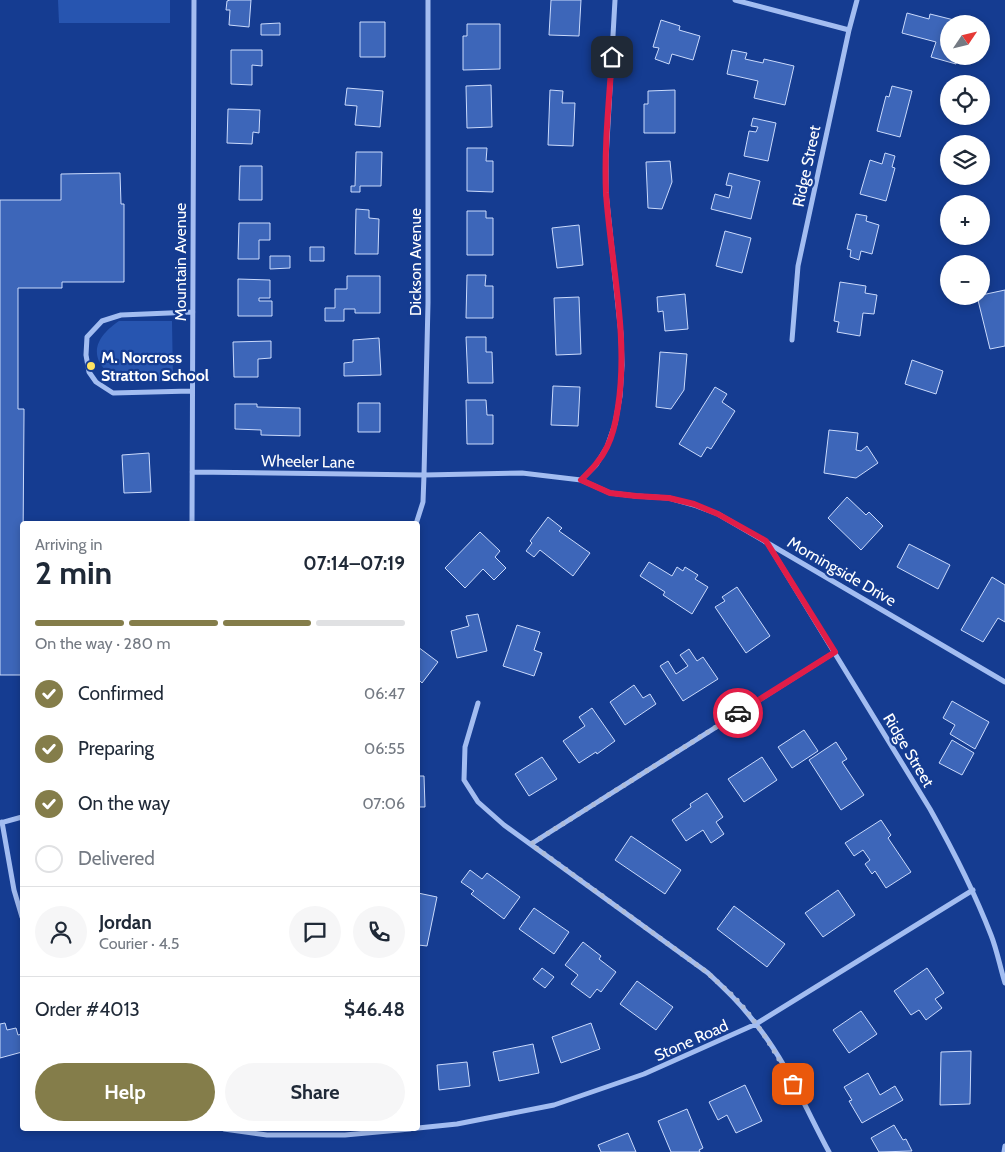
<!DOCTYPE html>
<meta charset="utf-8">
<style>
:root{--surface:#fff;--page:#f6f6f7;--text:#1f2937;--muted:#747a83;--line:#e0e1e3;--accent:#847d4a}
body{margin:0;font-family:Cabin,sans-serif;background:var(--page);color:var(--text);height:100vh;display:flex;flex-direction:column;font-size:19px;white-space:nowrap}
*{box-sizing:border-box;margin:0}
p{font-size:16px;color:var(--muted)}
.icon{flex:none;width:28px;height:28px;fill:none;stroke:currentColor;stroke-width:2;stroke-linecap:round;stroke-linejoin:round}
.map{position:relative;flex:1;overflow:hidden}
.sheet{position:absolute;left:20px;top:521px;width:400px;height:610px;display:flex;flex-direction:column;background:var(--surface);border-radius:5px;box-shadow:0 2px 8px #0003}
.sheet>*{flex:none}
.needle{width:32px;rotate:55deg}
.fabs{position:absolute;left:940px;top:15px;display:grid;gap:10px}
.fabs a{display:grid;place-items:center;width:50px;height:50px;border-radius:50%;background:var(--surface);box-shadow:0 2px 8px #0003;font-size:25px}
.pin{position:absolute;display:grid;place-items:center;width:42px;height:42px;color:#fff;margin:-21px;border-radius:10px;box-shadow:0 2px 8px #0006}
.courier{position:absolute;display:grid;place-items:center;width:50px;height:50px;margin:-25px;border:4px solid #e11d48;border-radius:50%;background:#fff;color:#222;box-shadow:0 1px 6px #0007}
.overview em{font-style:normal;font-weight:700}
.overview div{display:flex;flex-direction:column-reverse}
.overview{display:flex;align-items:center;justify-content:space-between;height:85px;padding:0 15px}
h1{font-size:32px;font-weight:700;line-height:38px}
.bar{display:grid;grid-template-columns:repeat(4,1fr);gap:8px 5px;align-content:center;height:60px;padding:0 15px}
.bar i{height:6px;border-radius:4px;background:var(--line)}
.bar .active{background:var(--accent)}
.bar p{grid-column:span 4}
.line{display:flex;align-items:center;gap:12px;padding:0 15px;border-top:1px solid var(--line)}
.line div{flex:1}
.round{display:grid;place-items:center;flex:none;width:52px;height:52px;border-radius:26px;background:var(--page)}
ol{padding:0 15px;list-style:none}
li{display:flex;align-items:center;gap:15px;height:55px}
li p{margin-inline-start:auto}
li .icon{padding:5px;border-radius:50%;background:var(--accent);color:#fff;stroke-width:4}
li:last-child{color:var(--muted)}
li i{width:28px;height:28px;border:2px solid var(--line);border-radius:50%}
.button{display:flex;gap:10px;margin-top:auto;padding:10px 15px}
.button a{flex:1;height:58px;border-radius:30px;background:var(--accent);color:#fff;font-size:20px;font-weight:700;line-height:58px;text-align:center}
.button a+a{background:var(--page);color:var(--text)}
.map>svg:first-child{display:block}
.green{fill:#2755b0}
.building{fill:#3d66b9;stroke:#cadafc}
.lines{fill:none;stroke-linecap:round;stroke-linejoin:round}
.minor{stroke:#a3bdf1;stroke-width:5}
.done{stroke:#adbbd8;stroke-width:5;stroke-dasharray:0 9}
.route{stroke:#e11d48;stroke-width:6}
.poi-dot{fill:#ffe462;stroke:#153c91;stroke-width:2}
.labels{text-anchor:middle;stroke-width:4.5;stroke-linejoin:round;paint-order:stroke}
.street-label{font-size:16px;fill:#fff;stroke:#153c91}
.poi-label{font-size:16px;font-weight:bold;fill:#fff;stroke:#153c91;text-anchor:start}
</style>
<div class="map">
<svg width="1005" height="1152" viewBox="0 0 1005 1152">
<rect width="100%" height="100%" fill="#153c91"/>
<!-- green -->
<path class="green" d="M58,0h112v23h-111z
M119,321h53l1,60c-20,1 -40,2 -59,-5 -7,-3 -10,-7 -14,-13 -10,-18 6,-33 19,-42z"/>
<!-- building -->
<path class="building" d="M230,0h21l-2,27 -20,-2 1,-15h-4l1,-9z
M551,0h30l-2,36 -30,-1z
M907,13l22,6 1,-5 36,9 -17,1v32h8l-1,8 -25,-7 5,-15 -34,-9z
M661,20l19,6 -1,4 21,6 -7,24 -21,-6 -3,10 -14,-5 4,-11 -6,-1z
M360,22h25v35h-25z
M280,23v12h-19v-11z
M467,24h33v45l-37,1v-34h4z
M231,50h31v16l-10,-1v20l-21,-1z
M732,50l15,3 -2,6 18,4 1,-4 30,7 -9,39 -31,-7 4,-17 -31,-7z
M491,85l1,42 -25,1 -1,-42z
M892,86l20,5 -12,46 -23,-6 9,-35 3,1z
M347,88l36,3 -3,36 -25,-2 2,-19 -12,-1z
M550,90l13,1 -1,12h13l-2,43 -25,-1z
M675,90v43h-31v-29h4v-13z
M228,109l32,1 -1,23 -6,-1 -1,12 -25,-1z
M753,118l23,5 -8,38 -24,-5 5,-25 7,1 2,-5 -7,-1z
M467,148h20l-1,13h7v31l-26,-1z
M356,152h26l-1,34h-21v6h-9v-6h4z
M885,153l10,3 -3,11 3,1 -9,33 -26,-7 10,-34 12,4z
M670,161l2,21 -10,27 -14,-1 -2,-46z
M240,166h22v34h-23z
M120,173l1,31h3v78h-62v6h-44v121h6v5l-2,261h-22v-475h61v-26z
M729,173l31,8 -9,38 -40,-10 4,-15 14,4 3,-12 -6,-1z
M356,209l13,1v8l10,1 -1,35h-23z
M467,211h19v7h7v37h-26z
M856,214l11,2 -1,5 13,4 -7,29 -11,-3 -2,9 -9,-3 1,-7 -4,-1z
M239,223h31v17h-11v19h-21z
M579,225l4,40 -26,3 -5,-40z
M725,231l26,7 -9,35 -26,-7z
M310,247h14v14h-14z
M270,256h20v12l-20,1z
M467,275h19l-1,11h8v32h-27z
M347,276h33v37h-25v-4h-11v12h-19v-13h10v-19h12z
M238,279l32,1v18h-11v3h13v15h-34z
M840,282l26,4 -1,7 12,2 -3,19 -11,-1 -3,23 -23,-4 2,-10 -5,-1z
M1005,290v56l-15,3 -13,-53z
M685,294l3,35 -23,2 -2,-20 -5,1 -1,-15z
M579,297l2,57 -25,1 -2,-57z
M466,337h20v15h6l1,31h-25z
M379,338l2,37 -37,1v-13l9,-1v-22z
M271,341v17l-13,1v18h-24l-1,-35z
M660,352l27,2 -3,36 -13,19 -15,-2z
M912,360l31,11 -7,23 -31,-10z
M553,386l27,1 -2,39 -27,-1z
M715,387l12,7 -5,8 13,9 -24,38 -4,-2 -6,10 -22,-13z
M466,400h20l1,15h6v29h-26z
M358,403h22v29h-22z
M235,404h22v3l43,1v28l-39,-1v-5l-26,-1z
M829,430l29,3 -2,17 5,1 6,-5 11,17 -22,15 -32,-5z
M149,453l2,39 -27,1 -2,-38z
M847,497l19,18 3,-3 14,14 -22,24 -33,-32z
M548,517l14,11 -3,3 31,22 -17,23 -33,-26 -6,7 -8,-6 6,-8 -2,-2z
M480,532l20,19 -5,6 11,11 -12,12 -11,-11 -18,19 -20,-20z
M909,544l41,21 -12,24 -41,-22z
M649,562l23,14 5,-9 6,4 2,-4 13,8 -3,4 13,8 -16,27 -29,-19 2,-3 -25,-16z
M992,577l13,8v37l-7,-4 -15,24 -22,-12z
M737,587l33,49 -24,17 -31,-46 10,-6 -3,-4z
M478,614l9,37 -30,7 -6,-27 18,-5 -3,-10z
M517,625l23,7 -6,18 8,3 -8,23 -31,-10z
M418,647l20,15 -16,21 -4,-4z
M689,649l8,12 6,-4 15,22 -35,22 -23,-35 8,-5 8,13 12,-8 -8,-11z
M634,685l9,13 7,-4 6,10 -31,21 -15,-23z
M952,701l37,21 -14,27 -25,-15 5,-9 -12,-7z
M592,708l23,33 -18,13 -1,-2 -17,11 -16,-22 22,-15 -6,-9z
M804,730l14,21 -26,17 -14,-21z
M952,740l22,13 -12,22 -23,-12z
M836,742l11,17 -5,3 22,33 -23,15 -32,-50z
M542,757l15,22 -28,17 -14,-22z
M762,757l15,23 -33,22 -16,-23z
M418,776h6l1,31h-7z
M707,793l16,24 -7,5 8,12 -13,9 -8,-13 -17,11 -14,-21 19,-13 -1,-3z
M881,820l10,15 -3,3 23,34 -25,16 -11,-17 -3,3 -7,-10 5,-4 -7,-10 -9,6 -9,-13z
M631,836l50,34 -16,24 -50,-34z
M470,870l12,9 5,-6 33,24 -16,22 -33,-25 3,-3 -13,-9z
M838,890l17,25 -32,22 -18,-24z
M418,893l19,4 -10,49 -9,-1z
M734,906l51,38 -18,23 -50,-38z
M534,908l35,24 -15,22 -35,-25z
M583,942l18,14 -2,3 17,13 -15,20 -4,-3 -7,9 -19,-14 7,-9 -13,-10z
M542,968l12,9 -9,11 -12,-9z
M927,968l17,25 -9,6 7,9 -16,12 -7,-10 -8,5 -17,-24z
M637,981l36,26 -17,23 -36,-26z
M861,1011l16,23 -28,19 -16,-23z
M5,1023l2,7 9,-2 2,7 4,-1v18l-22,6v-34z
M591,1023l9,26 -39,14 -9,-26z
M533,1044l6,29 -40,8 -6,-29z
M971,1051l-1,53 -30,1 1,-53z
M467,1062l3,24 -31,4 -2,-25z
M868,1073l12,22 15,-9 8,14 -41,23 -13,-22 3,-1 -8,-13z
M745,1085l17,36 -26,12 -9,-18 -9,5 -9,-18z
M687,1109l16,39 -4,2 1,2h-29l-13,-31z
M894,1125l9,15 3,-1 6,12 -33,1 -8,-14z
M628,1133l8,19h-35l-3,-7z"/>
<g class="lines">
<!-- minor -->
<path class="minor" d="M735,0l114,30
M792,340l6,-74 51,-236 8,-30
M191,391l-78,2 -17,-11 -7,-10 -3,-17 1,-18 15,-16 19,-6 72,-3
M192,472l232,3 98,-2 59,7 29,13 26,3 33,2 25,7 24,9 287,168
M581,480l15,-15 11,-18 8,-23 5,-28 2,-31 -1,-31 -15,-141v-34l9,-159
M192,524l2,-524
M416,524l7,-22 1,-27 4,-172v-303
M768,544l162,265c23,41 44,82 61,126 6,15 9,32 14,48
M478,703l-13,44 -1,33 14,22 26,23 204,148c17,16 33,31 47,50 31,38 51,86 74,129
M2,822l12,68 8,27
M0,823l22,-6
M531,844l304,-192
M418,1128l39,-4 97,-19 90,-31 112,-50 217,-134
M224,1129l43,6h78l65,-6
M1004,1152l1,-6"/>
</g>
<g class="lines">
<!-- done -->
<path class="done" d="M738,713l-207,131 177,129c8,8 18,16 26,24 24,25 42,56 59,87"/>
<!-- route -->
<path class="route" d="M612,57c-3,44 -8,91 -6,136 5,71 23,143 12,214 -2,14 -5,28 -11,40 -6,13 -16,23 -26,33l29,13 26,3 33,2 25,6 24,10 48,27 69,111 -97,61"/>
</g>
<!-- markers -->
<circle class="poi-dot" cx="91" cy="366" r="5"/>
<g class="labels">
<!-- street labels -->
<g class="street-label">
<text transform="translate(806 166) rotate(-78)" y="6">Ridge Street</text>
<text transform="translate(180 262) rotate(-90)" y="6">Mountain Avenue</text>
<text transform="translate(415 262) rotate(-90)" y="6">Dickson Avenue</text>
<text transform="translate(308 461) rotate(1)" y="6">Wheeler Lane</text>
<text transform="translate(842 571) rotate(30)" y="6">Morningside Drive</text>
<text transform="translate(909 750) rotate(59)" y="6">Ridge Street</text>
<text transform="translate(691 1040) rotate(-24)" y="6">Stone Road</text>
</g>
<!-- poi labels -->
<g class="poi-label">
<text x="101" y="363">M. Norcross<tspan x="101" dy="18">Stratton School</tspan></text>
</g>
</g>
</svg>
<div class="fabs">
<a><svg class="needle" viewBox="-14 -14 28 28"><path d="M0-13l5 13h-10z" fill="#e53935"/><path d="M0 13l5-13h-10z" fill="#747a83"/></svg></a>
<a><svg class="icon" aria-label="locate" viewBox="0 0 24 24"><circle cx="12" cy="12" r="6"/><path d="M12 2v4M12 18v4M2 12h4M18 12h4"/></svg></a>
<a><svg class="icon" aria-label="layers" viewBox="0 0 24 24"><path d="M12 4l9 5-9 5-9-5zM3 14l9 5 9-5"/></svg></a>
<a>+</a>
<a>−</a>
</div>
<div class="pin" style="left:793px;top:1084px;background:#ea580c"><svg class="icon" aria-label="bag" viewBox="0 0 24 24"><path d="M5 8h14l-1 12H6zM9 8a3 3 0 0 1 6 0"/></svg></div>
<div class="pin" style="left:612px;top:57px;background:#1f2937"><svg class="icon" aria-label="home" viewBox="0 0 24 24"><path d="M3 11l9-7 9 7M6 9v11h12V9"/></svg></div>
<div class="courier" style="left:738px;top:713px"><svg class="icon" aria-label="car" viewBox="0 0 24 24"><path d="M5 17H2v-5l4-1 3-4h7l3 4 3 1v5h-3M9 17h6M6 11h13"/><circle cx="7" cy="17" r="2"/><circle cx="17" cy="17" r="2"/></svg></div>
<section class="sheet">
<div class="overview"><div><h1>2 min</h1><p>Arriving in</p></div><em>07:14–07:19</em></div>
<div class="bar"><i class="active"></i><i class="active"></i><i class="active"></i><i></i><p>On the way · 280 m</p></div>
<ol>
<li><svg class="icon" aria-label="check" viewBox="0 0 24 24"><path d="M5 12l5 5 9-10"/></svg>Confirmed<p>06:47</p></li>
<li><svg class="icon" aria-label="check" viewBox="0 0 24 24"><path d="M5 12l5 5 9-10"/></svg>Preparing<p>06:55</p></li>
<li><svg class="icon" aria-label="check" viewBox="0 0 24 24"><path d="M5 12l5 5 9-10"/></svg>On the way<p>07:06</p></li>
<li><i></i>Delivered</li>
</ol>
<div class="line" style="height:90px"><a class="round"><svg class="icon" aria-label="person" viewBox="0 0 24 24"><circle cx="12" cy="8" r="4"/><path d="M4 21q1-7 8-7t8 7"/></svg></a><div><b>Jordan</b><p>Courier · 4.5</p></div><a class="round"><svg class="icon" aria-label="chat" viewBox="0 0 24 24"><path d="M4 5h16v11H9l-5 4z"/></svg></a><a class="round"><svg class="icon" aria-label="phone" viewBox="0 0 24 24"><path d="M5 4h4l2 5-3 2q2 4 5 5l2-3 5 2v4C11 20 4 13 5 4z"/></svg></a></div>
<div class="line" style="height:65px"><div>Order #4013</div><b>$46.48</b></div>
<div class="button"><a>Help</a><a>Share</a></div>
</section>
</div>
